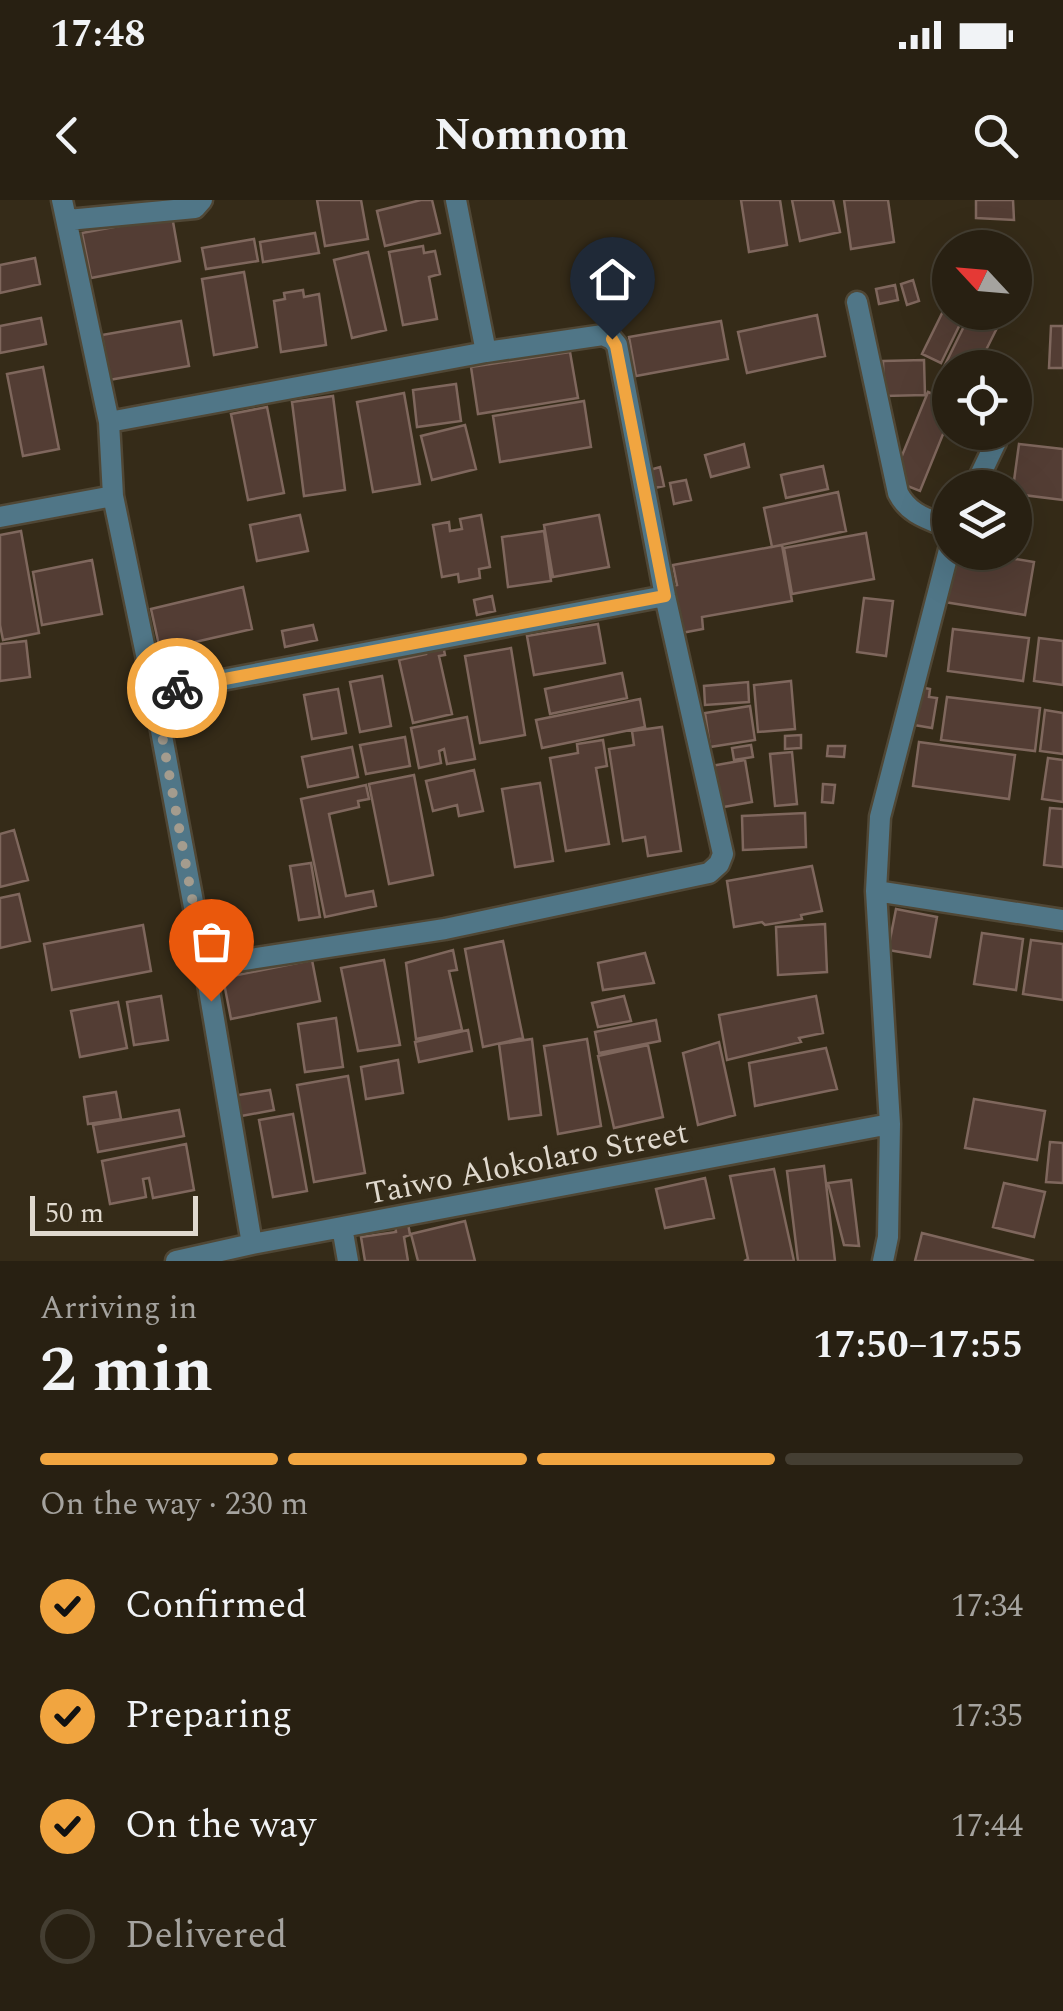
<!DOCTYPE html>
<meta charset="utf-8">
<style>
:root{--surface:#282012;--page:#342d20;--text:#f1f3f6;--muted:#a5a39f;--line:#443e32;--accent:#f1a540}
body{margin:0;font-family:Spectral,serif;background:var(--page);color:var(--text);height:100vh;display:flex;flex-direction:column;font-size:38px;white-space:nowrap}
*{box-sizing:border-box;margin:0}
p{font-size:32px;color:var(--muted)}
.icon{flex:none;width:55px;height:55px;fill:none;stroke:currentColor;stroke-width:2;stroke-linecap:round;stroke-linejoin:round}
.map{position:relative;height:1061px;overflow:hidden}
.panel{display:flex;flex-direction:column;background:var(--surface);flex:1}
.panel>*{flex:none}
.needle{width:65px;rotate:296deg}
.fabs{position:absolute;left:932px;top:30px;display:grid;gap:20px}
.fabs a{display:grid;place-items:center;width:100px;height:100px;border-radius:50%;background:var(--surface);box-shadow:0 10px 40px #0002,0 0 0 2px var(--line);font-size:50px}
.scale{position:absolute;left:30px;bottom:25px;width:168px;box-sizing:border-box;padding-left:10px;border:5px solid #e0d9ce;border-top:0;font-size:28px;line-height:35px;white-space:nowrap;color:#e0d9ce;-webkit-text-stroke:8px #352b18;paint-order:stroke}
.pin{position:absolute;display:grid;place-items:center;width:85px;height:85px;color:#fff;margin:-102px -42px;border-radius:50% 50% 50% 0;rotate:-45deg;box-shadow:0 0 10px #0007}
.pin .icon{rotate:45deg}
.courier{position:absolute;display:grid;place-items:center;width:100px;height:100px;margin:-50px;border:8px solid #f1a540;border-radius:50%;background:#fff;color:#222;box-shadow:0 2px 12px #0007}
.overview em{font-style:normal;font-weight:700}
.overview div{display:flex;flex-direction:column-reverse}
.overview{display:flex;align-items:center;justify-content:space-between;height:170px;padding:0 40px}
h1{font-size:65px;font-weight:700;line-height:75px}
.bar{display:grid;grid-template-columns:repeat(4,1fr);gap:15px 10px;align-content:center;height:120px;padding:0 40px}
.bar i{height:12px;border-radius:8px;background:var(--line)}
.bar .selected{background:var(--accent)}
.bar p{grid-column:span 4}
ol{padding:0 40px;list-style:none}
li{display:flex;align-items:center;gap:30px;height:110px}
li p{margin-inline-start:auto}
li .icon{padding:10px;border-radius:50%;background:var(--accent);color:#111;stroke-width:4}
li:last-child{color:var(--muted)}
li i{width:55px;height:55px;border:5px solid var(--line);border-radius:50%}
.status{display:flex;justify-content:space-between;align-items:center;height:70px;padding:0 50px;background:var(--surface);direction:ltr}
.status svg{height:28px;fill:currentColor}
header{display:flex;justify-content:space-between;align-items:center;height:130px;padding:0 40px;background:var(--surface);font-size:45px;font-weight:700}
.map>svg:first-child{display:block}
.building{fill:#533d34;stroke:#7f675d;stroke-width:2.5}
.lines{fill:none;stroke-linecap:round;stroke-linejoin:round}
.minor-casing{stroke:#504735;stroke-width:25}
.minor{stroke:#507687;stroke-width:20}
.done{stroke:#a49c8e;stroke-width:10;stroke-dasharray:0 18}
.route{stroke:#f1a540;stroke-width:12}
.labels{text-anchor:middle;stroke-width:9;stroke-linejoin:round;paint-order:stroke}
.street-label{font-size:32px;fill:#e0d9ce;stroke:#352b18}
</style>
<div class="status"><b>17:48</b><svg viewBox="0 0 49 12"><path d="M0 12V9h3v3zM5 12V6h3v6zM10 12V3h3v9zM15 12V0h3v12zM26 1h20v11H26zM47 4h2v5h-2z"/></svg></div>
<header><svg class="icon" aria-label="back" viewBox="0 0 24 24"><path d="M15 5l-7 7 7 7"/></svg>Nomnom<svg class="icon" aria-label="search" viewBox="0 0 24 24"><circle cx="10" cy="10" r="6"/><path d="M15 15l6 6"/></svg></header>
<div class="map">
<svg width="1063" height="1061" viewBox="0 0 1063 1061">
<rect width="100%" height="100%" fill="#352b18"/>
<!-- building -->
<path class="building" d="M317,0h44l7,39 -43,7z
M421,0h11l8,33 -55,13 -8,-35z
M741,0h39l7,45 -38,7z
M792,0h41l7,32 -40,9z
M844,0h44l6,42 -43,7z
M976,0h37l1,20 -38,-2z
M172,16l8,45 -89,17 -9,-45z
M315,33l4,20 -56,9 -3,-20z
M254,39l4,22 -52,8 -4,-21z
M423,46l1,7 11,-2 5,23 -11,3 8,42 -34,6 -14,-73z
M368,52l18,78 -34,8 -18,-78z
M35,58l5,26 -40,9v-28z
M244,72l13,75 -43,8 -12,-76z
M913,80l6,21 -12,4 -6,-21z
M895,85l3,15 -19,4 -3,-15z
M303,90l1,7 15,-3 7,51 -45,7 -7,-51 11,-2 -1,-6z
M950,97v15h16l-25,51 -19,-9z
M971,112h34l-28,56h-27v22l-14,-7z
M817,115l8,41 -78,17 -9,-41z
M41,118l5,26 -46,9v-27z
M181,121l8,45 -80,14 -7,-45z
M721,121l7,38 -92,17 -7,-39z
M1051,126h12v42h-14z
M570,152l8,46 -100,16 -7,-47z
M924,160l1,35 -41,1 -1,-35z
M43,167l16,82 -36,7 -16,-82z
M456,184l5,37 -44,6 -4,-37z
M928,192l22,9v16l-30,74 -28,-11z
M404,193l16,91 -47,8 -16,-90z
M333,196l12,94 -41,6 -12,-94z
M584,201l7,46 -91,15 -7,-46z
M267,207l17,86 -36,7 -17,-86z
M465,225l11,44 -44,11 -11,-44z
M744,244l5,23 -38,10 -6,-22z
M1019,244l44,5v51l-48,-6v-6h-2z
M823,266l5,23 -42,9 -5,-23z
M660,267l4,19 -14,3 -4,-18z
M686,280l5,20 -17,4 -4,-21z
M838,292l8,39 -74,16 -8,-39z
M300,315l8,36 -51,10 -7,-36z
M481,315l9,52 -11,2 1,9 -21,4 -1,-8 -16,3 -9,-52 16,-3 1,9 12,-2 -2,-10z
M599,315l10,52 -56,10 -9,-52z
M21,331l18,102 -36,7 -3,-15v-90z
M544,331l7,50 -43,6 -6,-50z
M866,333l8,46 -82,15 -8,-46z
M782,345l10,56 -90,16 1,12 -27,5 -8,-47 9,-2 -4,-20z
M950,352h23l61,10 -9,53 -87,-14z
M92,360l10,54 -60,11 -9,-53z
M243,387l9,42 -92,21 -9,-41z
M492,396l3,15 -18,4 -3,-15z
M864,398l29,3 -7,55 -29,-4z
M598,424l7,39 -71,12 -7,-39z
M313,425l4,15 -32,7 -3,-16z
M953,429l76,9 -6,43 -75,-10z
M1039,438l24,3v44l-29,-4z
M26,441l4,36 -30,4v-37z
M443,445l2,10 -6,1 13,58 -39,9 -14,-63 27,-6 -1,-5z
M511,448l14,87 -45,8 -15,-87z
M622,473l5,25 -77,16 -5,-25z
M382,476l9,50 -31,6 -10,-50z
M791,481l4,48 -37,3 -4,-47z
M748,482l1,20 -44,3 -1,-19z
M915,486l15,3 -1,8 8,1 -5,30 -24,-4z
M338,489l8,44 -34,6 -8,-44z
M947,497l93,11 -5,43 -94,-11z
M640,499l5,28 -103,21 -6,-28z
M750,506l5,34 -45,7 -5,-34z
M1045,510l18,3v41l-23,-3z
M467,517l8,42 -28,5 -3,-15 -5,2 2,12 -22,5 -8,-40z
M662,527l19,124 -33,5 -3,-19 -22,4 -14,-92 25,-4 -2,-14z
M801,535v13l-16,1v-13z
M405,537l5,29 -44,8 -6,-29z
M603,540l4,26 -11,2 13,76 -43,7 -16,-93 28,-5 -1,-9z
M919,542l96,13 -6,44 -96,-13z
M751,545l2,12 -19,3 -2,-12z
M828,546h17l-1,11 -17,-1z
M352,547l6,30 -50,10 -6,-30z
M792,552l5,52 -22,2 -5,-52z
M1048,558l15,2v42l-21,-3z
M745,560l7,42 -34,6 -7,-42z
M474,570l9,41 -24,5 -2,-11 -24,6 -7,-30z
M414,575l19,100 -44,9 -20,-100z
M540,583l13,78 -38,6 -13,-78z
M823,584l12,1 -2,18 -11,-1z
M366,585l3,14 -11,2 1,6 -30,7 17,82 27,-5 3,15 -51,11 -24,-118z
M1050,608l13,1v58l-19,-2z
M805,613l1,34 -63,3 -1,-34z
M14,630l14,50 -28,7v-53z
M311,663l9,54 -21,3 -9,-54z
M812,666l10,45 -21,4 1,4 -37,6 -3,-3 -28,5 -7,-46z
M19,694l11,47 -30,7v-50z
M896,709l41,8 -7,40 -42,-7z
M825,724l2,48 -49,3 -2,-48z
M143,725l8,46 -99,19 -8,-46z
M982,733l41,6 -7,51 -42,-6z
M1031,740l32,4v56l-40,-6z
M503,741l20,97 -40,9 -18,-98z
M453,750l4,20 -8,1 13,59 -46,9 -10,-76z
M645,753l9,30 -51,7 -5,-27z
M312,760l8,41 -89,18 -8,-41z
M384,760l16,85 -42,6 -17,-83z
M161,796l7,44 -34,5 -7,-43z
M624,796l7,25 -33,6 -6,-24z
M816,796l7,37 -24,5 2,4 -74,18 -8,-45z
M118,802l9,46 -47,9 -9,-46z
M336,818l7,49 -38,5 -7,-48z
M656,820l4,21 -61,12 -4,-21z
M468,830l4,21 -53,11 -4,-20z
M532,839l9,76 -32,4 -10,-75z
M587,839l14,87 -43,8 -14,-88z
M719,842l16,73 -37,10 -15,-72z
M648,845l15,72 -49,11 -16,-72z
M826,848l11,41 -82,17 -6,-43z
M398,860l5,33 -37,6 -5,-32z
M348,876l17,97 -51,9 -17,-97z
M270,890l4,20 -38,7 -4,-21z
M116,892l5,27 -33,5 -4,-27z
M974,899l71,12 -8,49 -72,-12z
M179,910l5,26 -86,16 -5,-27z
M293,914l14,77 -34,6 -14,-77z
M1050,942l13,1v40l-17,-1z
M186,944l8,46 -41,8 -4,-20 -6,1 3,18 -36,7 -8,-43z
M824,966l11,95h-37l-11,-90z
M774,969l20,92h-50l4,-2 -18,-83z
M705,978l9,40 -49,10 -9,-39z
M851,980l8,66 -15,-1 -16,-62z
M1004,983l41,9 -11,45 -41,-10z
M465,1021l10,40h-57l-7,-27z
M408,1023l2,12 -6,2 4,24h-43l-4,-24 35,-5 -1,-8z
M922,1033l112,28h-119z"/>
<g class="lines">
<!-- minor casing -->
<g class="minor-casing">
<path id="minor" d="M62,0l47,222 4,74 41,197 51,273 47,278
M456,0l30,152
M68,20l127,-12 7,-8
M857,102l41,191c11,22 31,26 52,35
M109,222l377,-70 117,-17 9,4 5,6 48,251 58,258 -4,10 -10,9 -264,56 -240,37
M974,288l22,-46
M0,317l113,-21
M154,493l511,-97
M876,691l187,29
M342,1027l6,34
M176,1061l76,-17 638,-120
M883,1061l5,-24 2,-113 -14,-233 4,-74 70,-271"/>
</g>
<!-- minor -->
<use href="#minor" class="minor"/>
</g>
<g class="lines">
<!-- done -->
<path class="done" d="M177,488l-23,4 57,309"/>
<!-- route -->
<path class="route" d="M177,488l488,-92 -49,-250 -4,-7"/>
</g>
<g class="labels">
<!-- street labels -->
<g class="street-label">
<text transform="translate(527 962) rotate(-11)" y="11">Taiwo Alokolaro Street</text>
</g>
</g>
</svg>
<div class="fabs">
<a><svg class="needle" viewBox="-14 -14 28 28"><path d="M0-13l5 13h-10z" fill="#e53935"/><path d="M0 13l5-13h-10z" fill="#a5a39f"/></svg></a>
<a><svg class="icon" aria-label="locate" viewBox="0 0 24 24"><circle cx="12" cy="12" r="6"/><path d="M12 2v4M12 18v4M2 12h4M18 12h4"/></svg></a>
<a><svg class="icon" aria-label="layers" viewBox="0 0 24 24"><path d="M12 4l9 5-9 5-9-5zM3 14l9 5 9-5"/></svg></a>
</div>
<div class="scale">50 m</div>
<div class="pin" style="left:211px;top:801px;background:#ea580c"><svg class="icon" aria-label="bag" viewBox="0 0 24 24"><path d="M5 8h14l-1 12H6zM9 8a3 3 0 0 1 6 0"/></svg></div>
<div class="pin" style="left:612px;top:139px;background:#1f2937"><svg class="icon" aria-label="home" viewBox="0 0 24 24"><path d="M3 11l9-7 9 7M6 9v11h12V9"/></svg></div>
<div class="courier" style="left:177px;top:488px"><svg class="icon" aria-label="bike" viewBox="0 0 24 24"><circle cx="6" cy="16" r="4"/><circle cx="18" cy="16" r="4"/><path d="M6 16l4-8h5l3 8M10 8l3 8H6M13 5h3"/></svg></div>
</div>
<section class="panel">
<div class="overview"><div><h1>2 min</h1><p>Arriving in</p></div><em>17:50–17:55</em></div>
<div class="bar"><i class="selected"></i><i class="selected"></i><i class="selected"></i><i></i><p>On the way · 230 m</p></div>
<ol>
<li><svg class="icon" aria-label="check" viewBox="0 0 24 24"><path d="M5 12l5 5 9-10"/></svg>Confirmed<p>17:34</p></li>
<li><svg class="icon" aria-label="check" viewBox="0 0 24 24"><path d="M5 12l5 5 9-10"/></svg>Preparing<p>17:35</p></li>
<li><svg class="icon" aria-label="check" viewBox="0 0 24 24"><path d="M5 12l5 5 9-10"/></svg>On the way<p>17:44</p></li>
<li><i></i>Delivered</li>
</ol>
</section>
